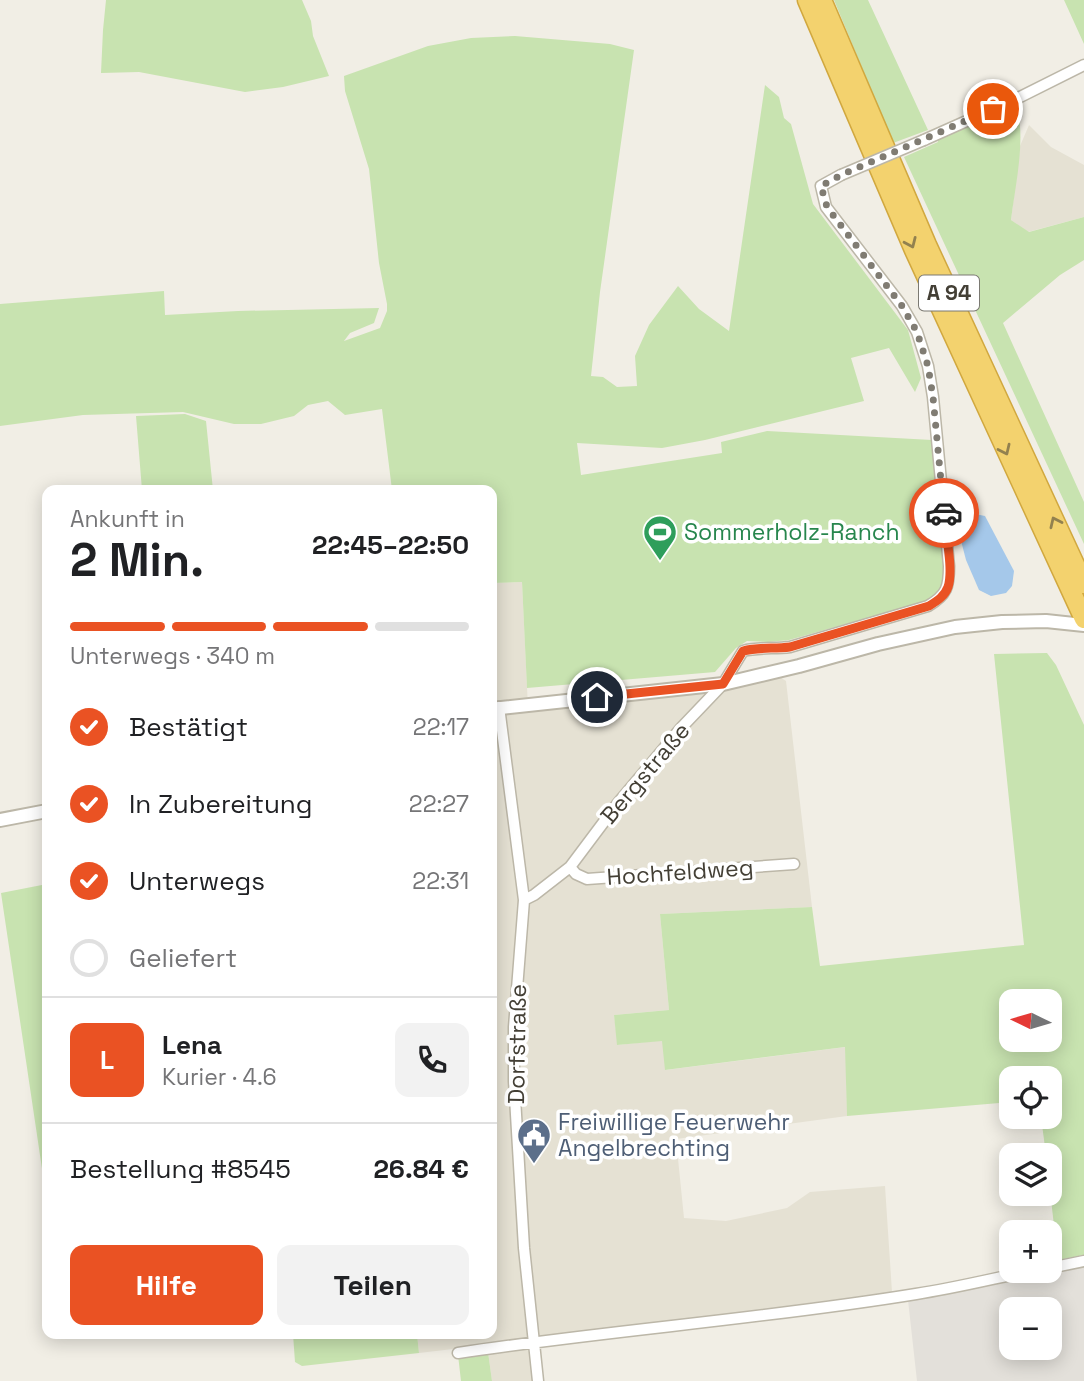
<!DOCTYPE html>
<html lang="de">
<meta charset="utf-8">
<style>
:root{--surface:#fff;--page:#f2f2f2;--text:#202124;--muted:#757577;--line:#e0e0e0;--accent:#ea5223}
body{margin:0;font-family:"Space Grotesk",sans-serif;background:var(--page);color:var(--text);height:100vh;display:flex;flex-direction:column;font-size:26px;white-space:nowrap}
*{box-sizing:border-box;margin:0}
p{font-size:23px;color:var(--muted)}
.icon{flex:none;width:38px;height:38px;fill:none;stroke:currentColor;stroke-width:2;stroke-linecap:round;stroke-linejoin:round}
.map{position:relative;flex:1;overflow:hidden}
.drawer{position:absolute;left:42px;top:485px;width:455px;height:854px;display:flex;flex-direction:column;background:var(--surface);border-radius:14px;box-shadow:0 4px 18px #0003}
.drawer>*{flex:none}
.needle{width:46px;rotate:275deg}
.controls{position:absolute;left:999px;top:989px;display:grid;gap:14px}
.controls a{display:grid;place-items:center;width:63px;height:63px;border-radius:14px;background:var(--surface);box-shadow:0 4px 18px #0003;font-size:35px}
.pin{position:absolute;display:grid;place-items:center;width:60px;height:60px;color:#fff;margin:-30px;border:4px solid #fff;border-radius:50%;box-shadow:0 2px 7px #0007}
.courier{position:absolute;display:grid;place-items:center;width:70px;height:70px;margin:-35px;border:5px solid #ea5223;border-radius:50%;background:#fff;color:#222;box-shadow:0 2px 9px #0007}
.summary em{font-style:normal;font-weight:700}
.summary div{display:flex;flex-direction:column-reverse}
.summary{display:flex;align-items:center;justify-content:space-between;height:119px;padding:0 28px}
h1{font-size:46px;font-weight:700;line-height:52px}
.bar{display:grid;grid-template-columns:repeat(4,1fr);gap:10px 7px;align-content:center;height:84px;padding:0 28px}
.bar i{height:9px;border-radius:5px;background:var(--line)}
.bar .on{background:var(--accent)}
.bar p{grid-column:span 4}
.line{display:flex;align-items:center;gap:18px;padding:0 28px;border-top:2px solid var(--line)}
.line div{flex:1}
.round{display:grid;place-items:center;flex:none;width:74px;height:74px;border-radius:14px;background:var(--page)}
ol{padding:0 28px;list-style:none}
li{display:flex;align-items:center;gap:21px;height:77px}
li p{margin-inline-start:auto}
li .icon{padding:7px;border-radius:50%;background:var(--accent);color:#fff;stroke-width:4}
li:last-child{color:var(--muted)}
li i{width:38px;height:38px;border:4px solid var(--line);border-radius:50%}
.primary-button{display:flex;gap:14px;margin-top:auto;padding:14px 28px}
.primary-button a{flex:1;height:80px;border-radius:14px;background:var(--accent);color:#fff;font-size:28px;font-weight:700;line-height:80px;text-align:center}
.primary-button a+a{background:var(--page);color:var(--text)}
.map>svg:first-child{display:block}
.residential{fill:#e5e1d3}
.industrial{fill:#e3e0da;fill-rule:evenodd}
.green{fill:#c8e3b0;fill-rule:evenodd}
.water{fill:#a5c8ea}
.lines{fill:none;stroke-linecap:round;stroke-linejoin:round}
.minor-casing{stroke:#bcb7a8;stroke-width:13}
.tertiary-casing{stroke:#bcb7a8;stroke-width:16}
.motorway-casing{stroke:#d1a83f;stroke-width:21}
.minor{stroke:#fff;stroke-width:10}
.tertiary{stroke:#fff;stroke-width:12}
.motorway{stroke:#f3d26e;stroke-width:18}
.minor-bridge-casing{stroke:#bcb7a8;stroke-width:13;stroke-linecap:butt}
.minor-bridge{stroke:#fff;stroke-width:10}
.oneway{stroke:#92814f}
.done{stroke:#807c73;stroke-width:7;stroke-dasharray:0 12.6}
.route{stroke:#ea5223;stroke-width:9}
.labels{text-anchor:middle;stroke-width:7;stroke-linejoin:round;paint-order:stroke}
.shield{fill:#fff;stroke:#7b7972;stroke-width:2}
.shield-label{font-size:21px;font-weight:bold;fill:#433f35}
.leisure-label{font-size:23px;fill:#27864d;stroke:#fff;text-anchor:start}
.street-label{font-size:23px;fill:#433f35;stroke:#fff}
.service-label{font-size:23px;fill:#4e5e75;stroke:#fff;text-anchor:start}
</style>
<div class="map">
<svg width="1084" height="1381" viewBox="0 0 1084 1381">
<rect width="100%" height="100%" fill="#f1eee5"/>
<!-- residential -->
<path class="residential" d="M1029,125l22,22 33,18v52l-56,15 -17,-12 9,-74z
M522,582l6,126 211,-24 41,-7 6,4 26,226 -152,7 9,96 -55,5 4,30 45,-5 3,30 180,-23 1,69 -171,23 8,79 42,3 61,-13 23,-16 75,-6 7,106 -364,48 6,41h-42l-5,-36 -68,8 -2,-19h75v-751z"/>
<!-- industrial -->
<path class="industrial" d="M1084,1265v116h-167l-9,-81zM1012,1309h38v39h-38z"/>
<!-- green -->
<path class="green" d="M106,0h196l9,21 2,15 16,40 -46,11 -38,5 -106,-20 -38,1 2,-43z
M834,0h34l60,130 -35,13z
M1064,0h20v44z
M515,36l95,8 24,6 -34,242 -9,84 12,1 14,10 20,-1 -2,-30 14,-31 29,-39 21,23 30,22 36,-246 14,12 5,21 7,6 22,80 95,126 13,48 -6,14 -26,-44 -38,10 13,43 -159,39 -43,8 -85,-5 4,32 141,-22 -1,-11 46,-11 165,9 15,132c-3,14 -9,20 -20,29l-138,39 -21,2 -21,-1 -11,7 -21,24 -188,16 -5,-106 -30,1v-93h-100l-10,-81 -37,6 -17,-14 -20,4 -14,11 -33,8h-27l-51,-12 -100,3 -83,11v-122l164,-13 1,24 73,-4 141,-3 -5,15 -24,10 -6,8 36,-13 7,-17v-7l-8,-41 -10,-94 -24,-78 -1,-15 84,-30 43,-8z
M1009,104l8,3c9,34 -2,79 -6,113l18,12 55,-15v43l-24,15 -57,48 81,179v42l-180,-387 34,-15 -1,-5z
M185,414l21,7 7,69h-71l-6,-74z
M1047,653l9,12 28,60v530l-26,5 -8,-69v-36h-4l-5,-38 9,-1v-38h-38l-1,24 -164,14 -2,-69 -180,23 -3,-29 -45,4 -3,-30 55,-5 -9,-96 152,-7 8,59 204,-21 -30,-291zM1050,1001v39h-38v-39z
M47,884v298h-3l-43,-289z
M293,1334h124l2,19 -117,13 -7,-4z
M488,1352l4,29h-31l-3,-26z"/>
<!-- water -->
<path class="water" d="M970,513l15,3 29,55 -2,15 -6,7 -15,3 -12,-6 -13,-30 -7,-27 2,-10z"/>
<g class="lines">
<!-- minor casing -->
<g class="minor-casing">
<path id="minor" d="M924,140l92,-41 68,-34
M499,707l25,193 -10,127v54l10,167 14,133
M570,867l6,7 11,5 207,-15
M524,900l10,-5 36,-28 48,-64 63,-75 42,-44 20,-33c15,-4 31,-2 47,-4l138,-41c19,-11 21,-19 21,-40l-16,-169 -5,-31 -11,-34 -15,-26 -76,-99 -5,-21 20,-11
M1050,1268l34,-7
M458,1353c152,-23 306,-34 458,-59 40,-6 79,-16 119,-24"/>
</g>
<!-- tertiary casing -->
<g class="tertiary-casing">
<path id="tertiary" d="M492,709l231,-25 76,-18 79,-22 77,-17 47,-5 44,-1 38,4
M0,820l47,-9"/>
</g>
<!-- motorway casing -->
<g class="motorway-casing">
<path id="motorway" d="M807,0l107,250 170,369
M822,0l105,245 157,339"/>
</g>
<!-- minor -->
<use href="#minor" class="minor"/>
<!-- tertiary -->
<use href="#tertiary" class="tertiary"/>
<!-- motorway -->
<use href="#motorway" class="motorway"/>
<!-- minor-bridge casing -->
<g class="minor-bridge-casing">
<path id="minor-bridge" d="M841,175l83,-35"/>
</g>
<!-- minor-bridge -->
<use href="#minor-bridge" class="minor-bridge"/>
</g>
<!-- one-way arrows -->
<defs><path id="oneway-chevron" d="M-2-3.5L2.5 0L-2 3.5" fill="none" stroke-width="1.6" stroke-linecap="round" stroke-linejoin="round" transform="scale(1.75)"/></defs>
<g class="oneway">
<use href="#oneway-chevron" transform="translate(911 243) rotate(66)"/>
<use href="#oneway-chevron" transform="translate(1005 450) rotate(65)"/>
<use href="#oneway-chevron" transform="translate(1055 522) rotate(-115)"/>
</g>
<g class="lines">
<!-- done -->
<path class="done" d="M944,513l-11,-116 -5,-31 -11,-34 -15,-26 -75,-99 -6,-21 20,-11 152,-66"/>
<!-- route -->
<path class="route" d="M597,697l126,-13 20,-33c15,-4 31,-2 47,-4l139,-41c8,-5 16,-10 19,-19 6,-17 -3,-56 -4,-74"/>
</g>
<!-- icons -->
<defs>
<g id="stadium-pin" transform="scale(1.75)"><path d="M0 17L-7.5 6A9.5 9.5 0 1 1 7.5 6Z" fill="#2e9e5b" stroke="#fff"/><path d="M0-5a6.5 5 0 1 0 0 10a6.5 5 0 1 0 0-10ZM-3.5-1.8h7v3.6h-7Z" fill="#fff"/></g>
<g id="civic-pin" transform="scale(1.75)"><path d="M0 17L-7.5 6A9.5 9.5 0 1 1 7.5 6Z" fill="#5c6f8a" stroke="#fff"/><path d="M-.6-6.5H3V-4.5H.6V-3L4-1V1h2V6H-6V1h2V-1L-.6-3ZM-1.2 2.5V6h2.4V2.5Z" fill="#fff"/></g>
</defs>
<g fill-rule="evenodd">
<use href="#stadium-pin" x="660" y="532"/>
<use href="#civic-pin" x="534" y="1135"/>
</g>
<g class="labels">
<!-- shield labels -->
<rect class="shield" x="919" y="275.5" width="60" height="35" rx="5"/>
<g class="shield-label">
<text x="949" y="300">A 94</text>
</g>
<!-- leisure labels -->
<g class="leisure-label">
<text x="684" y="540">Sommerholz-Ranch</text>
</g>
<!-- street labels -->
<g class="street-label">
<text transform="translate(645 773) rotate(-50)" y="8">Bergstraße</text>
<text transform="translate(680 872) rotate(-4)" y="8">Hochfeldweg</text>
<text transform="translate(517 1044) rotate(-89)" y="8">Dorfstraße</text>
</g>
<!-- service labels -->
<g class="service-label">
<text x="558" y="1130">Freiwillige Feuerwehr<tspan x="558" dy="26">Angelbrechting</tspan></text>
</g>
</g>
</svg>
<div class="controls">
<a><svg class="needle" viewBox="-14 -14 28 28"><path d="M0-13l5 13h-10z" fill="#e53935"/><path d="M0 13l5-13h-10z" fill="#757577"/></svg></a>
<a><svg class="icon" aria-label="locate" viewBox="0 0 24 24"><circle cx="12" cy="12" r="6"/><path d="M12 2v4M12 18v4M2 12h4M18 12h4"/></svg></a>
<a><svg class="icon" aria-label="layers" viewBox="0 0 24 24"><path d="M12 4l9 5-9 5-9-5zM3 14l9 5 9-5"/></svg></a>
<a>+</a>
<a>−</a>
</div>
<div class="pin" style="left:993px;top:109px;background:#ea580c"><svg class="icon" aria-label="bag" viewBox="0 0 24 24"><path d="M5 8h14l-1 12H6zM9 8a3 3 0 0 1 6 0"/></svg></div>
<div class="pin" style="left:597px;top:697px;background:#1f2937"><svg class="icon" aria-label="home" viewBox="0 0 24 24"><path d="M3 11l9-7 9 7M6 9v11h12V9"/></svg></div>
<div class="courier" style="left:944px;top:513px"><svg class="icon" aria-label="car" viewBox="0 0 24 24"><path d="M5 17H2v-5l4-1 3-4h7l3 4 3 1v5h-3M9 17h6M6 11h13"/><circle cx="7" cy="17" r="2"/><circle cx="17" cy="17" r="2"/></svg></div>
<section class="drawer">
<div class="summary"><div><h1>2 Min.</h1><p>Ankunft in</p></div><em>22:45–22:50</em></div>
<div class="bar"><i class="on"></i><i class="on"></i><i class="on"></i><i></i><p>Unterwegs · 340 m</p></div>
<ol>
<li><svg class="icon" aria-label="check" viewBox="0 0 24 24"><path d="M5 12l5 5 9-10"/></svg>Bestätigt<p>22:17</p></li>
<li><svg class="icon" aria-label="check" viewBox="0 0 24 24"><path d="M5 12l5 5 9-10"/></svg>In Zubereitung<p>22:27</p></li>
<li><svg class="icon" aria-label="check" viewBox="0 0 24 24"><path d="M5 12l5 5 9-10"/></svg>Unterwegs<p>22:31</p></li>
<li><i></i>Geliefert</li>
</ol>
<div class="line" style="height:126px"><b class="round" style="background:var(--accent);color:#fff">L</b><div><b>Lena</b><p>Kurier · 4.6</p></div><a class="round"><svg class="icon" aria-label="phone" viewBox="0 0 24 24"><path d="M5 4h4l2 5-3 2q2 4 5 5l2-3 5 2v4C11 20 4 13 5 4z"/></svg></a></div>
<div class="line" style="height:91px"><div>Bestellung #8545</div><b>26.84 €</b></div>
<div class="primary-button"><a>Hilfe</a><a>Teilen</a></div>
</section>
</div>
